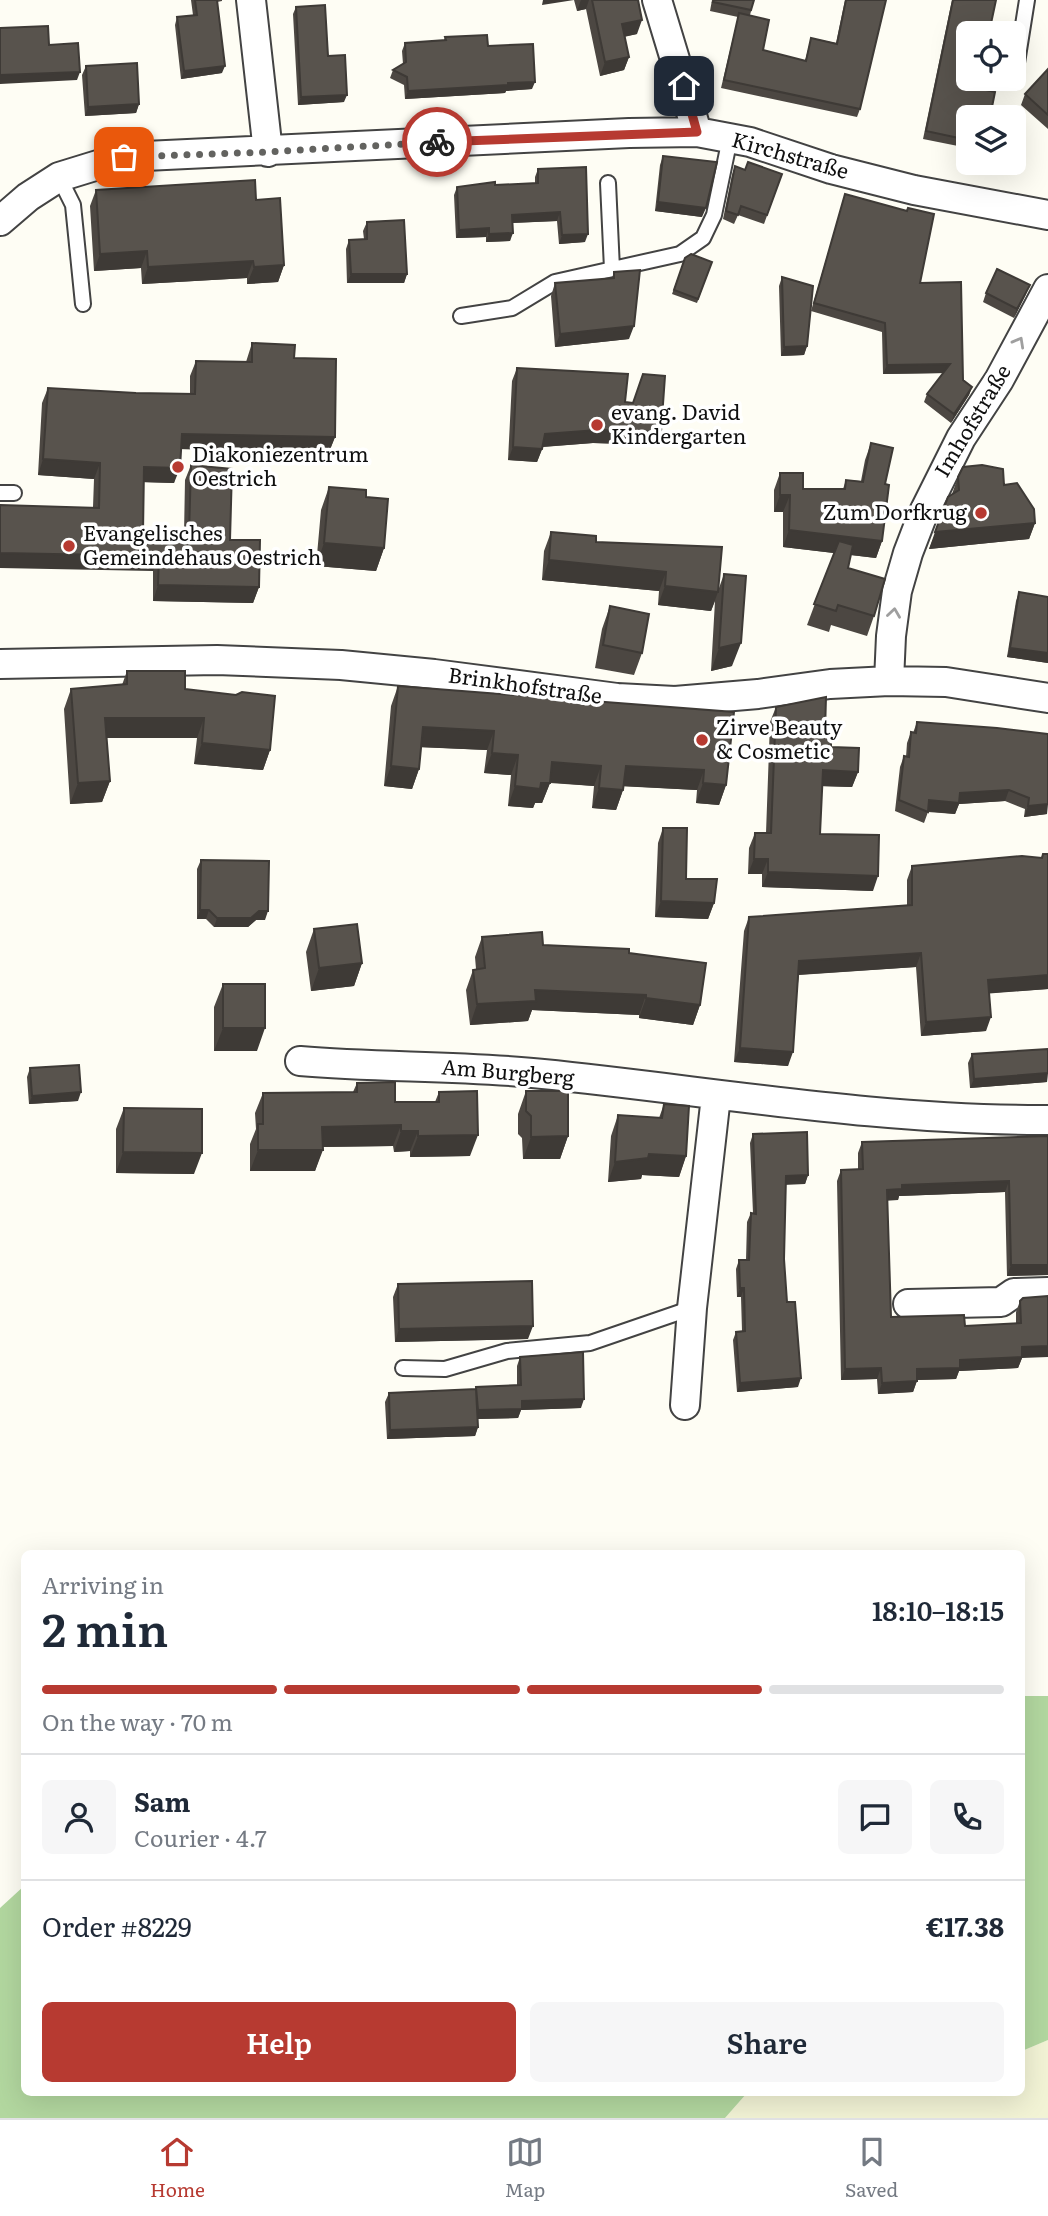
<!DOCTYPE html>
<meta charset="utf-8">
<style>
:root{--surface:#fff;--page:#f6f6f7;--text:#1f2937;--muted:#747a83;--line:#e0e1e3;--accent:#b73a31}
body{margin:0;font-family:Literata,serif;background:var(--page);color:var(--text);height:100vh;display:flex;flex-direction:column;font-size:26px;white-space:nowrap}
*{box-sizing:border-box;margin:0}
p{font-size:23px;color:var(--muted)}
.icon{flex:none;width:38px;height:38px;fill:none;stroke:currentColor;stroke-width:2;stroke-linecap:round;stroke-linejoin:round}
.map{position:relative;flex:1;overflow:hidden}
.panel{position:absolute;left:21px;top:1550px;width:1004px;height:546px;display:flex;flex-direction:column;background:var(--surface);border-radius:10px;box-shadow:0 7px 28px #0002}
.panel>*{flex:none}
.buttons{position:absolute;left:956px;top:21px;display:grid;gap:14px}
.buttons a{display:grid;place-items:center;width:70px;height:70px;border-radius:10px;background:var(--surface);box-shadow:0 7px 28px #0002;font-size:35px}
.pin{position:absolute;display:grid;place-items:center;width:60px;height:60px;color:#fff;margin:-30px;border-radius:14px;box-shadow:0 4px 10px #0006}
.courier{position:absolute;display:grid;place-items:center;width:70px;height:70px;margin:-35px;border:5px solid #b73a31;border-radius:50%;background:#fff;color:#222;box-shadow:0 2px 9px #0007}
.summary em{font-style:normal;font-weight:600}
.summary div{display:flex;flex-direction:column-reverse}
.summary{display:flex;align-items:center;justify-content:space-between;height:119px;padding:0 21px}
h1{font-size:46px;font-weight:600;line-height:52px}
.bar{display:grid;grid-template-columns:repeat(4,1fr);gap:10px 7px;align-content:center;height:84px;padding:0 21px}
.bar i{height:9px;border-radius:5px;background:var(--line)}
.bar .current{background:var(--accent)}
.bar p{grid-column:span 4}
.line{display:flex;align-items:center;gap:18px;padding:0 21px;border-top:2px solid var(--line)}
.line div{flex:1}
.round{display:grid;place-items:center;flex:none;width:74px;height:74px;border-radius:10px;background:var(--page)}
.primary-button{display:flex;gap:14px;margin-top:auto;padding:14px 21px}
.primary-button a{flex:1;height:80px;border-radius:10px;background:var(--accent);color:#fff;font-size:28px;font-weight:600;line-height:80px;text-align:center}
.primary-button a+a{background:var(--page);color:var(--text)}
.tab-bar{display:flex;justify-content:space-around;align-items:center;height:98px;border-top:2px solid var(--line);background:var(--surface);font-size:19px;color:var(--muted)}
.tab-bar a{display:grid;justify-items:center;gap:4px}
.tab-bar .current{color:var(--accent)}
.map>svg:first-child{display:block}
.farmland{fill:#f2f3d5}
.forest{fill:#b2d79f}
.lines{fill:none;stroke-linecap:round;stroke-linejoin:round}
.lane-casing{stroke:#434343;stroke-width:18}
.street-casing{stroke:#434343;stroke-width:32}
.lane{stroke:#fff;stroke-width:14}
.street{stroke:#fff;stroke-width:28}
.wall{fill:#4c4742}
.shaded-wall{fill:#3e3a36}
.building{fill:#58534d;stroke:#3e3a36;stroke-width:2}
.oneway{stroke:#9f9f9f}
.done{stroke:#636360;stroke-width:7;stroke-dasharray:0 12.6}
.route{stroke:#b73a31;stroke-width:9}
.poi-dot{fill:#b73a31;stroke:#fff;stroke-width:2.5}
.labels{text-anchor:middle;stroke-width:7;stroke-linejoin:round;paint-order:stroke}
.street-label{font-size:21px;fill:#101010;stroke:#fff}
.poi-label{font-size:21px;fill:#101010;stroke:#fff;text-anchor:start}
</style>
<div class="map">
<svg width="1048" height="2118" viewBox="0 0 1048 2118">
<rect width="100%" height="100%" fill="#fefdf4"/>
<!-- farmland -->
<path class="farmland" d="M1048,2040v78h-323l22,-25h275v-42z"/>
<!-- forest -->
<path class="forest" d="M1022,1696h26v344l-26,11z
M24,1886v207h723l-22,25h-725v-210z"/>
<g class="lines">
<!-- lane casing -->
<g class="lane-casing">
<path id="lane" d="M1016,69l11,-69
M59,177l14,28 10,99
M608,183l4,86
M461,316l51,-8 43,-26 125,-28 23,-16 11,-23 16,-77
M0,493h14
M403,1368l42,1 62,-18 83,-8 102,-35"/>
</g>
<!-- street casing -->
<g class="street-casing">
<path id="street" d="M251,0l17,152
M657,0l40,132
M0,221l28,-24 31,-20 65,-20 505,-24 68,-1 53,10 81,27 83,21 134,25
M0,664l217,-4 124,5 93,9 183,24 58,3 83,-7 72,-10 59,-3 57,1 102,16
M889,681l2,-45 6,-45 11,-38 15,-39 38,-76 38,-58 49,-91
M300,1061c81,7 162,4 243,13 168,17 335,47 505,46
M908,1304l93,-2 13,-9 34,-1
M685,1405l7,-97 24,-212"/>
</g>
<!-- lane -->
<use href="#lane" class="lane"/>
<!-- street -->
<use href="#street" class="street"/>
</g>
<!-- wall -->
<path class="wall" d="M191,0h31v1l-5,1 5,71 -41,6 -6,-54 2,-8 16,-2z
M574,0h64l-1,34 -13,3 5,20 -5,13 -24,6 -14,-67 -9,2z
M712,0h42l-4,15 13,35 42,11 6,-23 25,5 9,-43h41l-26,109 -3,8 -136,-29 17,-71 -28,-6z
M952,0h44l-28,117v31l-45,-9z
M296,7l32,49 16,46 -46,3 -5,-91z
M445,37l43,9 44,43 -26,2 -1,2 -100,6 -1,-14 -14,-7 3,-8 10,-6 -1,-13 3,-8 39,-3z
M86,66l53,38 -3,9 -51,3 -3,-41z
M1048,69v60l-27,-24 4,-11z
M663,156l39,61 -47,-6 5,-46z
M735,166l10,4 37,4 -18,50 -26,-9 -4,9 -11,-5 9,-44z
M538,169l47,73 -26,2 -2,-23 -44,2 -3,18 -24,1v-5l-30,1 -2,-43 3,-8 78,-4v-6z
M96,190l160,10 28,65 -6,17 -31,2v-6l-105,6 -1,-16 -47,3 -4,-65z
M845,194l75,89 43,97 9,7 -3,8 -18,28 -27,-21 3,-8 17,-21 -61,1 -1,-42 -71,-21z
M367,222l40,52 -3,9h-57l-1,-34 3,-9 15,-1 -1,-8z
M685,258l27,4 -15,41 -25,-9z
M614,272l15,67 -74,8 -4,-51 4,-13 57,-5z
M782,277l25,69 -3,9 -23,1 -2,-70z
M986,293l40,1 -12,24 -31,-16z
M252,343l42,15 41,79 -6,15 -148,-3 -7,34 -30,-1 -1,51 41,1 1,-54 6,-15 39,75 29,47 -6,16 -100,-2v-30l-60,-64 1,-28 -56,-4 4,-72 6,-15 88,5 54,1v-18l6,-15 50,1z
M517,368l108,34 32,43 -64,-2 -50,4 -6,15 -29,-2 4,-79z
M871,443l14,41 -3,57 -6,17 -25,-3 -3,13 26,48 -7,20 -36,-11 -2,7 -22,-7 27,-72 -51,-6v-35h-9v-22l6,-17 23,16h40l3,-9 15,1 4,-21z
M958,477l46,8 31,38 -6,16 -100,10 23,-55z
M329,487l37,10 18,51 -8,23 -60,-5 5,-56z
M551,532l45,10 123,46 5,-14 8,92 -21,5 4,-70 -4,10 -53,-6 1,-14 -117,-11 2,-29z
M1019,592l29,5v66l-41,-6 9,-56z
M610,606l32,47 -8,22 -39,-7 7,-39z
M127,671l58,18 85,61 -7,20 -69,-6 3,-26h-91l4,43 -8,21 -32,2 -6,-95 7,-20 51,-4z
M398,686l336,26 -8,73 -7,20 -23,-2 1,-13 -73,-4 -1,4 -7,20 -24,-2 2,-22 -44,-3 -8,20h-7l-2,5 -25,-2 3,-31 -27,-2 3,-23 -66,-3 -2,22 -7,20 -28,-3 7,-80z
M776,707l49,25 6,15 27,25 -6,15 -30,-1 -2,48 53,57 -111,-4v-13h-14l1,-26 6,-15h11l4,-111z
M917,722l131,12 -1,80 -23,3 1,-8 -20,-8 -46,3 -4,10 -27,-2 -4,11 -29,-12 5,-44 4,-11 2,1 1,-14 4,-11 2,1z
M663,828l23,51 28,24 -6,16 -53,-2 3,-74z
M1043,854h5v135l-59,4 -3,38 -65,5 -5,-69 -117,8 -11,91 -54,-4 10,-131 5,-14 158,-12v-25l5,-14 129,-8z
M201,860l64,60h-9l-8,7h-34l-8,-8h-9v-50z
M314,929l48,34 -8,23 -43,5 -5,-39z
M482,937l61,8 86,8 71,52 -7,20 -54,-7v-3l-107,-5 -4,11 -58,4 -4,-35 7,-20 3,-1 -1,-12z
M223,984l34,67h-43v-44z
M1048,1049l-1,33 -77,6 -2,-25 4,-9z
M30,1068l48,33 -49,3 -2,-27z
M357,1083l38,19h40l4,-10 31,64 -60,1v-6l-16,1 -1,-6 -70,1 -8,24h-65v-27l6,-15 -1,-16 8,-20 90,-1z
M526,1091l42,45 -8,23h-37l-1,-21 -4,-4v-20z
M664,1104l22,52 -7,21 -37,-2 -1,4 -33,3 3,-46 7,-21 41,3z
M124,1108l70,66 -78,-1v-44z
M753,1134l55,41 -3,9h-19l-2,75 3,43 11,85 -61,5 -4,-52 3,-8 6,-1 -1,-34h-4l-1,-28 3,-9h7l1,-38 4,-9h2l-3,-70z
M1048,1136v139l-41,1 -2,-84 -106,4 -1,4h-11l4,117 74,9 51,-2v-12l4,-11 2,57 -4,10 -59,3 -3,8 -39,1 -4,12 -35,2 -1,-15 -36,1 -4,-199 4,-11 17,-1v-16l4,-11z
M398,1284l130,55 -133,3 -2,-45z
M520,1357l61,51 -60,2 -3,8 -40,1v8l-3,9 -88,3 -2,-37 4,-9 86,-4 1,-2 41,-1v-20z"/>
<!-- shaded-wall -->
<path class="shaded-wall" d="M543,0h31l-32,5z
M581,0h8l-3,9 -9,2z
M642,20l-5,14 -20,4 5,-14z
M629,57l-5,13 -24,6 5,-14z
M225,66l-3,7 -41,6 3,-8z
M80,72l-3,8 -77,4v-9z
M535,82l-3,7 -26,2 -1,2 -100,6 3,-8z
M347,95l-3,7 -46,3 3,-8z
M139,104l-3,9 -51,3 3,-9z
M658,202l48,6 -4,9 -47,-6z
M560,212l-3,9 -48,2 3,-8z
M489,228l-3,9 -30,1 3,-8z
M513,233l-3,8 -24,1 3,-8z
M588,234l-3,8 -26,2 3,-9z
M147,251l-6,17 -47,3 6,-17z
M253,261l-6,17 -105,6 6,-17z
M284,265l-6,17 -31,2 7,-17z
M351,274h56l-3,9h-57z
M1030,285l-4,9 -12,24 3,-9z
M634,326l-5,13 -74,8 5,-13z
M807,346l-3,9 -23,1 3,-9z
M950,364l-3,9 -64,1 4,-9z
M972,387l-3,8 -18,28 3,-9z
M598,430l63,2 -4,13 -64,-2 -53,4 5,-13z
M182,434l153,3 -6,15 -152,-3z
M513,447l29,2 -5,13 -29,-2z
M43,459l57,4 -6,16 -56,-4z
M144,467l36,1 -6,15 -36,-1z
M780,495h10l-7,17h-9z
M1035,523l-6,16 -100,10 6,-17z
M789,530l93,11 -6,17 -93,-11z
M324,543l60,5 -8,23 -60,-5z
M0,553l159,3 -6,15 -153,-3z
M549,560l117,12 -7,19 -117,-11z
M158,585l101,2 -6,16 -100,-2z
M665,586l53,6 -7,19 -53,-6z
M741,643l-9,23 -21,5 8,-23z
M1010,648l38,5v10l-41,-6z
M105,718h99l-7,20h-100z
M423,727l71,4 -7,19 -71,-3z
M202,743l68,7 -7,20 -69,-6z
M492,753l26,2 -7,20 -27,-2z
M552,762l49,4 -7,20 -49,-4z
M391,766l28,3 -7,20 -28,-3z
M626,766l78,4 -7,20 -79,-4z
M823,770l35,2 -6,15 -35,-1z
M110,781l-8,21 -32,2 8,-21z
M541,783h9l-8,20h-7l-2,5 -25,-2 7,-20z
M703,783l23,2 -7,20 -23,-2z
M599,788l24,2 -7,20 -24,-2z
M1009,790l-4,11 -46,3 -4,10 -30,-3 4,-11 31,-7z
M1048,804l-1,10 -23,3 4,-11z
M754,859h14l-6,15h-14z
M768,872l110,4 -5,15 -111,-4z
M661,901l53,2 -6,16 -53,-2z
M200,910h9l-3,9h-9z
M259,911h9l-3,9h-9l-8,7h-34l3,-9z
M921,953l-5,14 -122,8 5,-14z
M362,963l-8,23 -43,5 8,-23z
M1048,975v14l-65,5 5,-14z
M535,990l111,5 -7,20 -107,-5 -4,11 -58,4 7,-21z
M646,998l54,7 -7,20 -54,-7z
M991,1017l-5,14 -65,5 5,-14z
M223,1028h42l-8,23h-43z
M740,1048l53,4 -5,14 -54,-4z
M1048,1073l-1,9 -77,6 4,-9z
M81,1092l-3,9 -49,3 3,-8z
M401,1125l-8,21 -78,1 7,-20z
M401,1131h17l-8,20 -16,1z
M478,1135l-8,21 -60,1 8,-21z
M568,1136l-8,23h-37l8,-22z
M258,1150h65l-8,21h-65z
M123,1152l79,1 -8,21 -78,-1z
M649,1154l37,2 -7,21 -37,-2 -1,4 -33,3 7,-20z
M808,1175l-3,9 -22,1 3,-9z
M1009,1181l-4,11 -106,4 -1,4 -15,1 4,-11 15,-5z
M1011,1265h37v10l-41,1z
M740,1288h4l-3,9h-4z
M533,1326l-5,13 -133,3 4,-13z
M1048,1346v11l-26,1 -4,10 -59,3 -3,8 -43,1 4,-11 105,-22z
M881,1368l-4,11 -36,1 4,-11z
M801,1378l-3,9 -61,5 3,-9z
M917,1381l-4,11 -35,2 4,-11z
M584,1399l-3,9 -60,2 -3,8 -43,1 3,-9 44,-9z
M478,1427l-3,9 -88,3 3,-9z"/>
<!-- building -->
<path class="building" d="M195,0h22l8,66 -41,5 -7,-54 20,-2z
M592,0h46l4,20 -20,4 7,33 -24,5z
M714,0h40l-3,10 -38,-8z
M846,0h40l-26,109 -136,-29 15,-67 30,7 -6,30 43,11 5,-23 26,6z
M953,0h43l-7,33h-21v46h11l-2,9 18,4 -5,25h-22v23l-42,-9z
M325,5l3,51 17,-1 2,40 -46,2 -5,-90z
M48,26l1,19 29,-2 2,29 -80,3v-47z
M487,35l1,11 45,-2 2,38 -27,1v2l-100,6 -1,-14 -14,-7 13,-8 -1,-19 41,-3 -1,-3z
M137,63l2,41 -51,3 -2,-41z
M1048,69v46l-23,-21z
M663,156l54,6 -11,46 -48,-6z
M748,162l34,12 -15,41 -26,-9 -3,9 -12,-4 9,-45 10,4z
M586,167l2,67 -26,1 -2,-23 -48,3 1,18 -24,1v-6l-30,2 -2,-43 38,-5v3l43,-2v-14z
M255,180l1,20 24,-2 4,67 -30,2 -1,-6 -105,6 -1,-16 -47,3 -4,-64z
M845,194l62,17 1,-3 26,6 -14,69 41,-1 2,98 9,7 -18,27 -27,-20 23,-30 -63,1 -2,-42 -71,-20z
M404,220l3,54h-56l-2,-34 18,-1v-17z
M691,254l21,8 -14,37 -24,-9 11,-32z
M997,269l33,16 -13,24 -31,-16z
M640,270l-6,56 -74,8 -5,-51 59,-5v-6z
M782,277l31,9 -6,60 -23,1z
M252,343l43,2 -1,13 42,1 -1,78 -153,-3 -2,34 -36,-1 -1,66 46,1 2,-69 41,4 -2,71h30l-1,47 -101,-2 1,-29 -159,-3v-48l99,3 1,-45 -57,-4 5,-71 88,5 59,1 1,-33 56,1z
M517,368l111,6 -3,28 8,1 10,-29 22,2 -4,56 -63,-2 -53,4 -3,15 -29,-2z
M871,443l22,5 -8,36 4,1 -7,56 -93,-11 1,-35h-10v-22h23v16h42l1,-9 17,2z
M982,465l21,4 1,16 13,-2 17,26 1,14 -100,9 13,-35 11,-7 -1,-13 5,-10z
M329,487l37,3v7l22,2 -4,49 -60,-5z
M551,532l45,4v6l126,5 -4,45 -53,-6 1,-14 -117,-12z
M839,541l14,4 -5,23 37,11 -11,37 -36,-11 -2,6 -22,-7z
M724,574l22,2 -5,67 -22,5z
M1019,592l29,5v56l-38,-5z
M610,606l39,8 -7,39 -39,-8z
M127,671h58v18l51,6 6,-3 33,4 -5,54 -68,-7 2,-25h-99l5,63 -32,2 -7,-94 56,-5z
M398,686l336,26 -8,73 -23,-2 1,-13 -78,-4 -3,24 -24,-2 2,-22 -49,-4 -2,21h-9l-1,6 -25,-3 3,-31 -26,-2 2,-22 -71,-4 -4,42 -28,-3z
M826,697l-1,35 6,1v14l28,1 -1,24 -35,-2 -3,64 59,1 -1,41 -110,-4v-13h-14l1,-26h16l5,-126z
M917,722l80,6 51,6v70l-20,2 1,-8 -20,-8 -49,3 -1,10 -30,-3 -1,12 -29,-12 5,-44 5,1 2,-25 5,1z
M663,828h24l-1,51h31l-3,24 -53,-2z
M1043,854h5v121l-60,5 3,37 -65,5 -5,-69 -122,8 -6,91 -53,-4 9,-131 163,-12v-39l110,-10 20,2z
M201,860l68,1 -1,50h-9l-8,7h-34l-8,-8h-9z
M357,924l5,39 -43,5 -5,-39z
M542,932l1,13 86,4v4l77,10 -6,42 -54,-7v-3l-111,-5 1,11 -59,3 -4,-34 12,-2 -3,-31z
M223,984h42v44h-42z
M1048,1049v24l-74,6 -2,-25z
M79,1065l2,27 -49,4 -2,-28z
M395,1082v20h44v-10l38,-1 1,44 -60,1v-5h-17v-6l-79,2 1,23h-65v-26h5v-31l94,-1v-9z
M526,1091h42v45l-37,1v-21l-5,-5z
M664,1104l25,2 -3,50 -37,-2 -1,4 -33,4 3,-47 44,3z
M124,1108l78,1v44l-79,-1z
M807,1132l1,43 -22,1 -2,83 3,43h8l6,76 -61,5 -4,-51 9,-1 -1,-43h-4l-1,-28h10l2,-47 5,1 -3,-80z
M1048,1136v129h-37l-2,-84 -107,4v4l-15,1 4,127 73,-2 1,11 56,-3 -1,-22 3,-3 25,-2v50l-26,1v10l-62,3v8l-43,1v12l-35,2 -1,-15 -36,1 -4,-199 22,-1 -1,-27z
M532,1281l1,45 -134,3 -1,-45z
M583,1352l1,47 -62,2v8l-44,1 -2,-23 45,-2 -1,-28z
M476,1389l2,38 -88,3 -1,-37z"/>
<!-- one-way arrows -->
<defs><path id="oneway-chevron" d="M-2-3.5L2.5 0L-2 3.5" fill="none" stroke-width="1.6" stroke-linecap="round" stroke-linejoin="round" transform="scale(1.75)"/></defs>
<g class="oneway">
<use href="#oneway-chevron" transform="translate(1019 342) rotate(-61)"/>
<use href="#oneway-chevron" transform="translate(894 613) rotate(-82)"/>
</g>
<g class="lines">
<!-- done -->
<path class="done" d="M124,157l144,-5 169,-10"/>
<!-- route -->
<path class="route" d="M437,142l260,-10 -13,-46"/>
</g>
<!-- markers -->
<g class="poi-dot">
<circle cx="597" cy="425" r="7"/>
<circle cx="178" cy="467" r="7"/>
<circle cx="981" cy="513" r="7"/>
<circle cx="69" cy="546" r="7"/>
<circle cx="702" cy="740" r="7"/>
</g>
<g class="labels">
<!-- street labels -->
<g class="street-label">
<text transform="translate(790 156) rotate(16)" y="7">Kirchstraße</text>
<text transform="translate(973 421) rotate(-59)" y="7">Imhofstraße</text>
<text transform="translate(525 686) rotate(8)" y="7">Brinkhofstraße</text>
<text transform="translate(508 1073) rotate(5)" y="7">Am Burgberg</text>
</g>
<!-- poi labels -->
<g class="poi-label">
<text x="611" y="420">evang. David<tspan x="611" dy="24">Kindergarten</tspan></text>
<text x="192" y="462">Diakoniezentrum<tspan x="192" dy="24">Oestrich</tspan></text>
<text x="967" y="520" text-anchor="end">Zum Dorfkrug</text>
<text x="83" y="541">Evangelisches<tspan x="83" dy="24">Gemeindehaus Oestrich</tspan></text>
<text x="716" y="735">Zirve Beauty<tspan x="716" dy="24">&amp; Cosmetic</tspan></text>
</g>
</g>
</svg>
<div class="buttons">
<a><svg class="icon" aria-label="locate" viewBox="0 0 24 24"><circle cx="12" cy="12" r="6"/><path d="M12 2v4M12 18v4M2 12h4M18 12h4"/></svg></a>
<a><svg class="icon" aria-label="layers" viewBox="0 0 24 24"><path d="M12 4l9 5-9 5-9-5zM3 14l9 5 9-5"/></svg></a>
</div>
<div class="pin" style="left:124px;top:157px;background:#ea580c"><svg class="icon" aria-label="bag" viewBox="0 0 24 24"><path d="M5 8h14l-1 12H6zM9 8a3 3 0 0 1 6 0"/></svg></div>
<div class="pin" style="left:684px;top:86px;background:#1f2937"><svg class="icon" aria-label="home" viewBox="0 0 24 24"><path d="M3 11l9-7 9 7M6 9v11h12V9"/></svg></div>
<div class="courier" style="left:437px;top:142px"><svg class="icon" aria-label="bike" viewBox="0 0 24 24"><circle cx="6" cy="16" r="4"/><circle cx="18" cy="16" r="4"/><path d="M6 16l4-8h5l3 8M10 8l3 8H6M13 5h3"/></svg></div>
<section class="panel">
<div class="summary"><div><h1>2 min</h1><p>Arriving in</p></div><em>18:10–18:15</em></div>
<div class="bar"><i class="current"></i><i class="current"></i><i class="current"></i><i></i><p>On the way · 70 m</p></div>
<div class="line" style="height:126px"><a class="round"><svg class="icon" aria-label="person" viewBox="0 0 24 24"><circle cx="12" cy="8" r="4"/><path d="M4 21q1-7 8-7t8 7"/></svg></a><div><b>Sam</b><p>Courier · 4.7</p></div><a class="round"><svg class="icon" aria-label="chat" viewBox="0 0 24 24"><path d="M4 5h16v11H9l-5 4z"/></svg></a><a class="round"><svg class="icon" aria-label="phone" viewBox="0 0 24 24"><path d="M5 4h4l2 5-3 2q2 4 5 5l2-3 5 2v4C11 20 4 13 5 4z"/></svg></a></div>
<div class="line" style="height:91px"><div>Order #8229</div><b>€17.38</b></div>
<div class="primary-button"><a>Help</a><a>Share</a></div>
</section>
</div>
<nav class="tab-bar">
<a class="current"><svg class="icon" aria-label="home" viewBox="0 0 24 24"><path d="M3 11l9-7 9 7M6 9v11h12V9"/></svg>Home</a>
<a><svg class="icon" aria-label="map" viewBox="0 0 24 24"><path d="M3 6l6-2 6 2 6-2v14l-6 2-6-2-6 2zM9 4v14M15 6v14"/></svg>Map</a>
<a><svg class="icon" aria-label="saved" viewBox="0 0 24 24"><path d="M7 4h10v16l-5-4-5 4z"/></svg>Saved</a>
</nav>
